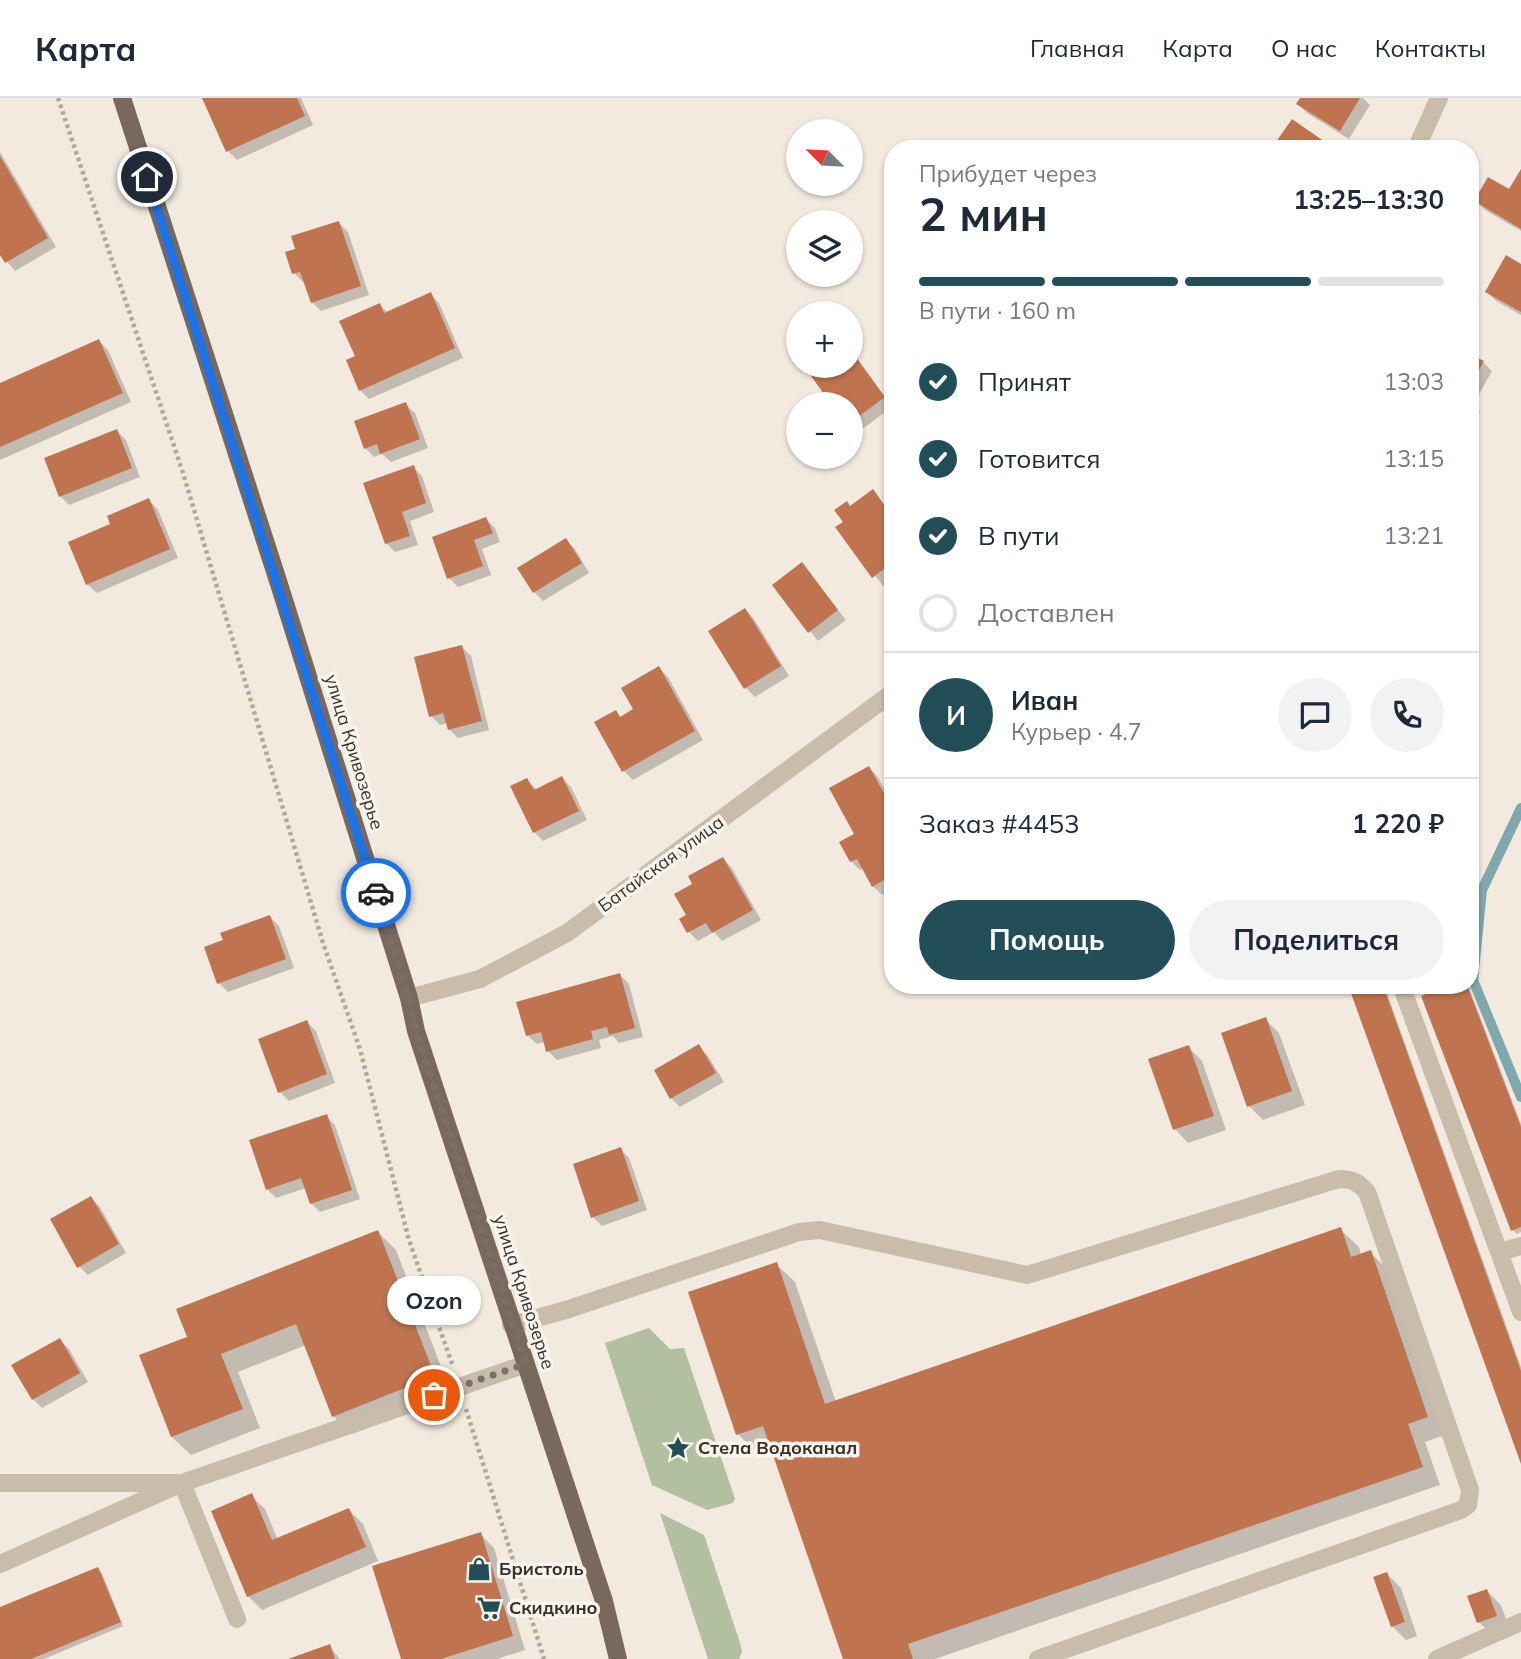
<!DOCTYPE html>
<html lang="ru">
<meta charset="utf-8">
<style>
:root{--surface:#fff;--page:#f2f2f3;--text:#1f2937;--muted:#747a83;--line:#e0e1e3;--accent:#224f57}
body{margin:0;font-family:Mulish,sans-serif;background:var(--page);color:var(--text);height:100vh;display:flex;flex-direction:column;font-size:26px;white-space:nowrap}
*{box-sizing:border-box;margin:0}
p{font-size:23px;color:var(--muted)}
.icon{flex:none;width:38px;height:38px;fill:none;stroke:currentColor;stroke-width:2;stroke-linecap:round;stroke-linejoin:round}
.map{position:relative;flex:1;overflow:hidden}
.sheet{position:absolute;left:884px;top:42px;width:595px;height:854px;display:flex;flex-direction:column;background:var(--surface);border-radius:28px;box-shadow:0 2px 5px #0004}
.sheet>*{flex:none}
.needle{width:46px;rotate:294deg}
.controls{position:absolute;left:786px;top:21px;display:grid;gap:14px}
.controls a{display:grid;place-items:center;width:77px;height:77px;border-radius:50%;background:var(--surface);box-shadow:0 2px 5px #0004;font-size:35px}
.pin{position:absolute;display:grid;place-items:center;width:60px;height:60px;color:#fff;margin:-30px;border:4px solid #fff;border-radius:50%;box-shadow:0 2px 7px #0007}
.courier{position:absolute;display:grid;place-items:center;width:70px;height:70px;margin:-35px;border:5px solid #1a73e8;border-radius:50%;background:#fff;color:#222;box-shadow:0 2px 9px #0007}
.bubble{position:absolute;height:49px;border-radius:24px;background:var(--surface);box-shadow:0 2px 5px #0004;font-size:23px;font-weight:700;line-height:49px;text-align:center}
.headline em{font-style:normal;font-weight:700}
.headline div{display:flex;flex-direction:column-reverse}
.headline{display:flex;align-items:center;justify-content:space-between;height:119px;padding:0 35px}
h1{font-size:46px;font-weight:700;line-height:52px}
.bar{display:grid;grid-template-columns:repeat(4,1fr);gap:10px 7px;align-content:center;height:84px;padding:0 35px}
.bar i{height:9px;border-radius:5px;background:var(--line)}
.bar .selected{background:var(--accent)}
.bar p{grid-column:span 4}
.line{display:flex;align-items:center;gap:18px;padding:0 35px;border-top:2px solid var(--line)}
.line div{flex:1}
.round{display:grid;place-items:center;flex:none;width:74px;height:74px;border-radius:37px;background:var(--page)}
ol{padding:0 35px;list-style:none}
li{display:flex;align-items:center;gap:21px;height:77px}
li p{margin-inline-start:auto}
li .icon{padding:7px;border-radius:50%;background:var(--accent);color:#fff;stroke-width:4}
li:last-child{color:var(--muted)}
li i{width:38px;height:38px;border:4px solid var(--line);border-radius:50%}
.cta{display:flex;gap:14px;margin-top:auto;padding:14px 35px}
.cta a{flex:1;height:80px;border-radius:42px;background:var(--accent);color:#fff;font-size:28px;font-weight:700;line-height:80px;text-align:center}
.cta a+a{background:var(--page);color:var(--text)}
header{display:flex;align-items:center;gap:42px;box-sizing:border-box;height:98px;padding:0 35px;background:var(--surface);border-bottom:2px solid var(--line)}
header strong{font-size:33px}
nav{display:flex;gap:38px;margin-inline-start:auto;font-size:24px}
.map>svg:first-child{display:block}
.green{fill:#b3c0a0}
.shadow{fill:#0003}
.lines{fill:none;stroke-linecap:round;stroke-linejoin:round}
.stream{stroke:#7fa8ad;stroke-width:10}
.building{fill:#bf744f}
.path{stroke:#b5a696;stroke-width:4.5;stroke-dasharray:3.5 3.5;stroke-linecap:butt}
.minor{stroke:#c9bcab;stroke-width:18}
.major{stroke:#79685c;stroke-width:18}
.done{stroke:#797069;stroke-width:7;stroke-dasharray:0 12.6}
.route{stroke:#1a73e8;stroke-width:9}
.labels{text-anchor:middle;stroke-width:7;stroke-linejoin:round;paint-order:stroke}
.street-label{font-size:18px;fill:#382f2a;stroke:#f9f4eb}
.poi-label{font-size:18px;font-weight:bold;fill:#382f2a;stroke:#f9f4eb;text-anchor:start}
</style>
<header>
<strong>Карта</strong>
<nav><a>Главная</a><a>Карта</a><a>О нас</a><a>Контакты</a></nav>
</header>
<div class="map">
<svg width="1521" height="1561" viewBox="0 0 1521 1561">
<rect width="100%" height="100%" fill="#f2eadf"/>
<!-- green -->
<path class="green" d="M649,1230l21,21 14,-1 51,151 -2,4 -26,7 -55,-25 -47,-142z
M660,1415l44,22 37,111 1,6 -3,7h-31z"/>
<!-- shadow -->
<path class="shadow" d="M204,0h97l12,27 -76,35 -9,-9z
M1302,0h61l7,7 -21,34 -42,-26 -9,-9z
M0,54l56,95 -41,24 -15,-18z
M1521,75v58l-36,-21 -9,-9 34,-10z
M339,125l9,9 21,63 -48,16 -9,-9 -7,-20h-2l-9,-9 3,-23z
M1521,168v49l-25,-14 -9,-9z
M430,196l9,9 24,55 -94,41 -9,-9 -3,-33 23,-52 8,8z
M99,243l9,9 23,52 -131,58v-75z
M850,251l42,58 -35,26 -7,-6v-23h-17l-27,-38h44z
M1470,258l13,6 9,9 -19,34 7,7 -5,9 -5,-2z
M405,306l10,9 13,35 -37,14 -9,-8 -8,3 -9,-9z
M117,333l9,9 14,37 -71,28 -9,-9z
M413,369l9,9 12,36 -24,9 8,24 -23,7 -9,-9z
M873,393l19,24v63l-9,8 -45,-58 7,-6 6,-14z
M149,402l9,10 20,48 -81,35 -10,-9 25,-59z
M486,421l9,9 5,14 -18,7 9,26 -33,12 -9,-9z
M566,442l9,9 14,24 -46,28 -9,-9z
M802,466l44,56 -28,21 -44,-56z
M745,512l9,9 35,57 -34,21 -9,-9 -35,-56z
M462,549l9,9 18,74 -31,8 -9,-9 -1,-6 -8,2 -9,-9z
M659,570l9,9 35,63 -70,40 -9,-9 -28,-48 20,-11 5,6 14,-8z
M869,670l9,9 14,27v85l-10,6 -9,-9 -9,-18 -4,2 -9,-9z
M562,680l9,9 16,33 -44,21 -9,-9 -7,-52 10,10z
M723,761l9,9 29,52 -39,21 -8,-9 -16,9 -9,-9 -7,-13 6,-4 7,-30z
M270,819l9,9 15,42 -66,24 -9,-9z
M620,877l9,9 14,53 -24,6 -6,-7 -14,4 2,8 -44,12 -9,-9 -3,-9 -8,2 -10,-9z
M1350,887h34l137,382v93z
M1453,887h15l53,139v108l-4,2 -4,-4z
M1265,921l14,14 26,72 -42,15 -14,-14z
M307,924l9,9 19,52 -46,18 -9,-9z
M699,949l9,9 16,26 -44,25 -9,-9z
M1188,949l14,14 24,69 -38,13 -13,-14z
M326,1018l9,9 25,74 -40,13 -9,-9 -5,-15 -30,10 -9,-9z
M620,1051l9,9 18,52 -45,16 -9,-9z
M91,1100l9,9 26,46 -38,22 -9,-9z
M1340,1131l19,18 2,8 9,-3 19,19 56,164 -20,7 15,43 -505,174h-90l-73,-212 -16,5 -18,-18 38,-170 19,18 41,120z
M378,1134l18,18 56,145 -100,39 -19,-18 -27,-71 -68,27 22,56 -69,27 -19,-18 -31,-81 48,-18z
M60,1242l9,9 19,33 -46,26 -9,-9z
M251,1398l14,13 13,31 71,-30 14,14 15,37 -116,49 -14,-14z
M480,1436l14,14 31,102 -28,9h-94z
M98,1471l4,4 21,53 -79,33h-44v-50z
M1387,1476l14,14 16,48 -11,4 -14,-14z
M1487,1493l14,14 9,25 -17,6 -14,-14z
M329,1548l11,13h-48z"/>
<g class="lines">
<!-- stream -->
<path class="stream" d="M1521,710l-39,82 -9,90 48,117"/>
</g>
<!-- building -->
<path class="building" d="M202,0h95l8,18 -79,36z
M1300,0h60l-20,33 -44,-27z
M1292,21l43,30h-64z
M0,58l48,82 -43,25 -5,-8z
M1521,71v60l-47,-28 14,-24 21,12z
M339,123l22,65 -50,17 -11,-31 -8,2 -7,-22 10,-3 -4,-13z
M1506,157l15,9v48l-36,-20z
M431,194l24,56 -96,43 -13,-31 9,-4 -16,-35 41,-18 4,10z
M99,241l24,54 -123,54v-64z
M850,251l35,48 -35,26v-19h-19l-27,-38h46z
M1470,256l14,7 -14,25z
M406,304l14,37 -40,15 -3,-10 -13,5 -10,-28z
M117,331l15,39 -73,29 -15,-39z
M414,367l12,38 -24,9 8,24 -25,8 -22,-61z
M873,391l19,27v47l-20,15 -37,-51 8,-5 -9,-12 13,-9 3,5z
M149,400l21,51 -84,36 -18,-43 42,-18 -3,-8z
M486,419l7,16 -19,7 9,26 -36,13 -15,-42z
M566,440l16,25 -49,30 -16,-25z
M802,464l36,48 -30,23 -36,-48z
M745,510l36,58 -37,23 -36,-58z
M462,547l20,76 -34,9 -5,-17 -14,4 -15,-60z
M659,568l36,65 -73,41 -28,-50 22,-12 4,7 13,-8 -12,-21z
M869,668l23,42v67l-20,12 -15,-28 -7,3 -11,-20 15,-8 -25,-46z
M562,678l17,35 -46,22 -23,-47 17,-8 7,12z
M723,759l30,53 -41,23 -6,-10 -19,10 -8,-14 7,-4 -12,-21 18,-10 -4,-8z
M270,817l16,44 -69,25 -13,-37 19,-7 -3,-7z
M620,875l15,55 -26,7 -2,-8 -16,4 2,8 -47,13 -5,-20 -15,4 -10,-34z
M1348,887h35l138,386v93z
M1448,887h19l54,142v100l-10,4 -90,-235z
M1266,919l26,74 -45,16 -26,-74z
M307,922l20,54 -49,19 -20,-54z
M699,946l17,29 -46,26 -16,-29z
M1189,947l25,71 -41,14 -25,-71z
M327,1016l25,76 -42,14 -9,-26 -35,12 -17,-50z
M621,1049l18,54 -48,17 -18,-54z
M91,1098l28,48 -42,24 -27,-49z
M1341,1129l10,30 20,-7 57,167 -20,7 15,43 -515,177 5,15h-70l-80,-233 -27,9 -48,-143 89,-30 48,142z
M378,1132l57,146 -103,41 -36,-93 -75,30 22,55 -72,28 -32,-82 48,-18 -11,-28z
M60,1240l20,35 -48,27 -21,-35z
M252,1395l20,47 77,-32 17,39 -119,50 -36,-86z
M481,1434l32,104 -72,23h-40l-29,-93z
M98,1469l23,55 -90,37h-31v-52z
M1387,1474l18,50 -14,5 -18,-50z
M1487,1491l10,27 -20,7 -10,-27z
M330,1546l5,15h-47z"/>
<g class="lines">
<!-- path -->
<path class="path" d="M58,0l125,375 140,470 37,106 49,191 43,124
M466,1311l78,250"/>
<!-- minor -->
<path class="minor" d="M1416,51l23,-51
M1401,887l120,327
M409,900l71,-19 87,-46 325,-240
M1500,1154l21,-6
M511,1227l55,-15 233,-78 21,-2 207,45 312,-96c13,0 19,3 28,13l103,298 -2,15 -7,5 -423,149
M0,1385h182l344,-119
M0,1466l182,-81 55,136
M1437,1561l84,-37"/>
<!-- major -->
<path class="major" d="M122,0l157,486 130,414 7,33 188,570 14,58"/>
</g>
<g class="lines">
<!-- done -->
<path class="done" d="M376,795l33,105 7,33 110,333 -92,31"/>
<!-- route -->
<path class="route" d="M147,79l229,716"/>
</g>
<!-- icons -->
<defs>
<g id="sight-bare" transform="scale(1.89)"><path d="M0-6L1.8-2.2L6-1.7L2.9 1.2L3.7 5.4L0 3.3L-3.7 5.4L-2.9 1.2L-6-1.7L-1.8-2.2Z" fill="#224f57" stroke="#f9f4eb" stroke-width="2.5" paint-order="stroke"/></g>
<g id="shop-bare" transform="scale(1.89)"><path d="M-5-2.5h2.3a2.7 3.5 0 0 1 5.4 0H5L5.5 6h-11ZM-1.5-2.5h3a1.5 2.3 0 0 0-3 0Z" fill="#224f57" stroke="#f9f4eb" stroke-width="2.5" paint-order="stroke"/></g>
<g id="supermarket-bare" transform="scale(1.89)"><path d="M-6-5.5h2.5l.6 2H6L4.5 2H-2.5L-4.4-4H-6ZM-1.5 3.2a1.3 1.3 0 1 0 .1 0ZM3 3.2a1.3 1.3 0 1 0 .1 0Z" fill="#224f57" stroke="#f9f4eb" stroke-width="2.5" paint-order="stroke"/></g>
</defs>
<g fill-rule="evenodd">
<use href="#sight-bare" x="678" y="1350"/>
<use href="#shop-bare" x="479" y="1471"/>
<use href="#supermarket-bare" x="489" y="1510"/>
</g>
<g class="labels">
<!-- street labels -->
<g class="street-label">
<text transform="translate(354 654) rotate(73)" y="6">улица Кривозерье</text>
<text transform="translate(661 766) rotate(-36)" y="6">Батайская улица</text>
<text transform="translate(524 1194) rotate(72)" y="6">улица Кривозерье</text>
</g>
<!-- poi labels -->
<g class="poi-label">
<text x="698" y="1356">Стела Водоканал</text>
<text x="499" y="1477">Бристоль</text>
<text x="509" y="1516">Скидкино</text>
</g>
</g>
</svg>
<div class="controls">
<a><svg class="needle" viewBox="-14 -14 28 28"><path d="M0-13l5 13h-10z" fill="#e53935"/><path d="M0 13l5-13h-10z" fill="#747a83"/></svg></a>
<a><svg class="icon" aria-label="layers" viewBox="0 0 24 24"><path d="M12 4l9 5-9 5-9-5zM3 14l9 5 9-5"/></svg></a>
<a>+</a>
<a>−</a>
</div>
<div class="pin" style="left:434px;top:1297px;background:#ea580c"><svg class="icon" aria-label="bag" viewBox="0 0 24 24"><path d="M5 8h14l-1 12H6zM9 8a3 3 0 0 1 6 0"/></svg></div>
<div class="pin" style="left:147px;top:79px;background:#1f2937"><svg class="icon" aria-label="home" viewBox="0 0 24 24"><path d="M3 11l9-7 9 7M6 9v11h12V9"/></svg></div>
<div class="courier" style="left:376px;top:795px"><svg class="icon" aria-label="car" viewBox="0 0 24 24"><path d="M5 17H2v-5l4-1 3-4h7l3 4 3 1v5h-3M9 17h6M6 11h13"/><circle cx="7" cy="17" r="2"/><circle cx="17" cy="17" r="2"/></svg></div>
<div class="bubble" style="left:387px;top:1178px;width:94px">Ozon</div>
<section class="sheet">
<div class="headline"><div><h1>2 мин</h1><p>Прибудет через</p></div><em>13:25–13:30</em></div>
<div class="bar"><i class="selected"></i><i class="selected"></i><i class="selected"></i><i></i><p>В пути · 160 m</p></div>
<ol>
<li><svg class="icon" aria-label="check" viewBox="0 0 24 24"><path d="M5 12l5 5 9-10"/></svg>Принят<p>13:03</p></li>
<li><svg class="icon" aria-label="check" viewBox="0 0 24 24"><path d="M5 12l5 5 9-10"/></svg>Готовится<p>13:15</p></li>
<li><svg class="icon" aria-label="check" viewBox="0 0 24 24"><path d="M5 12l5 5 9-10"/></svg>В пути<p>13:21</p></li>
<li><i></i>Доставлен</li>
</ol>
<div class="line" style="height:126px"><b class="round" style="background:var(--accent);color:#fff">И</b><div><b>Иван</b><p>Курьер · 4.7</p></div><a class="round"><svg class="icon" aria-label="chat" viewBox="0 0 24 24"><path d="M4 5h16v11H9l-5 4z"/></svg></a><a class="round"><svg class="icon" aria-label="phone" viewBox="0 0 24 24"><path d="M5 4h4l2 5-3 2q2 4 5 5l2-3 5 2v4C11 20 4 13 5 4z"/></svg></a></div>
<div class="line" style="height:91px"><div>Заказ #4453</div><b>1 220 ₽</b></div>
<div class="cta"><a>Помощь</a><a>Поделиться</a></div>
</section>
</div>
